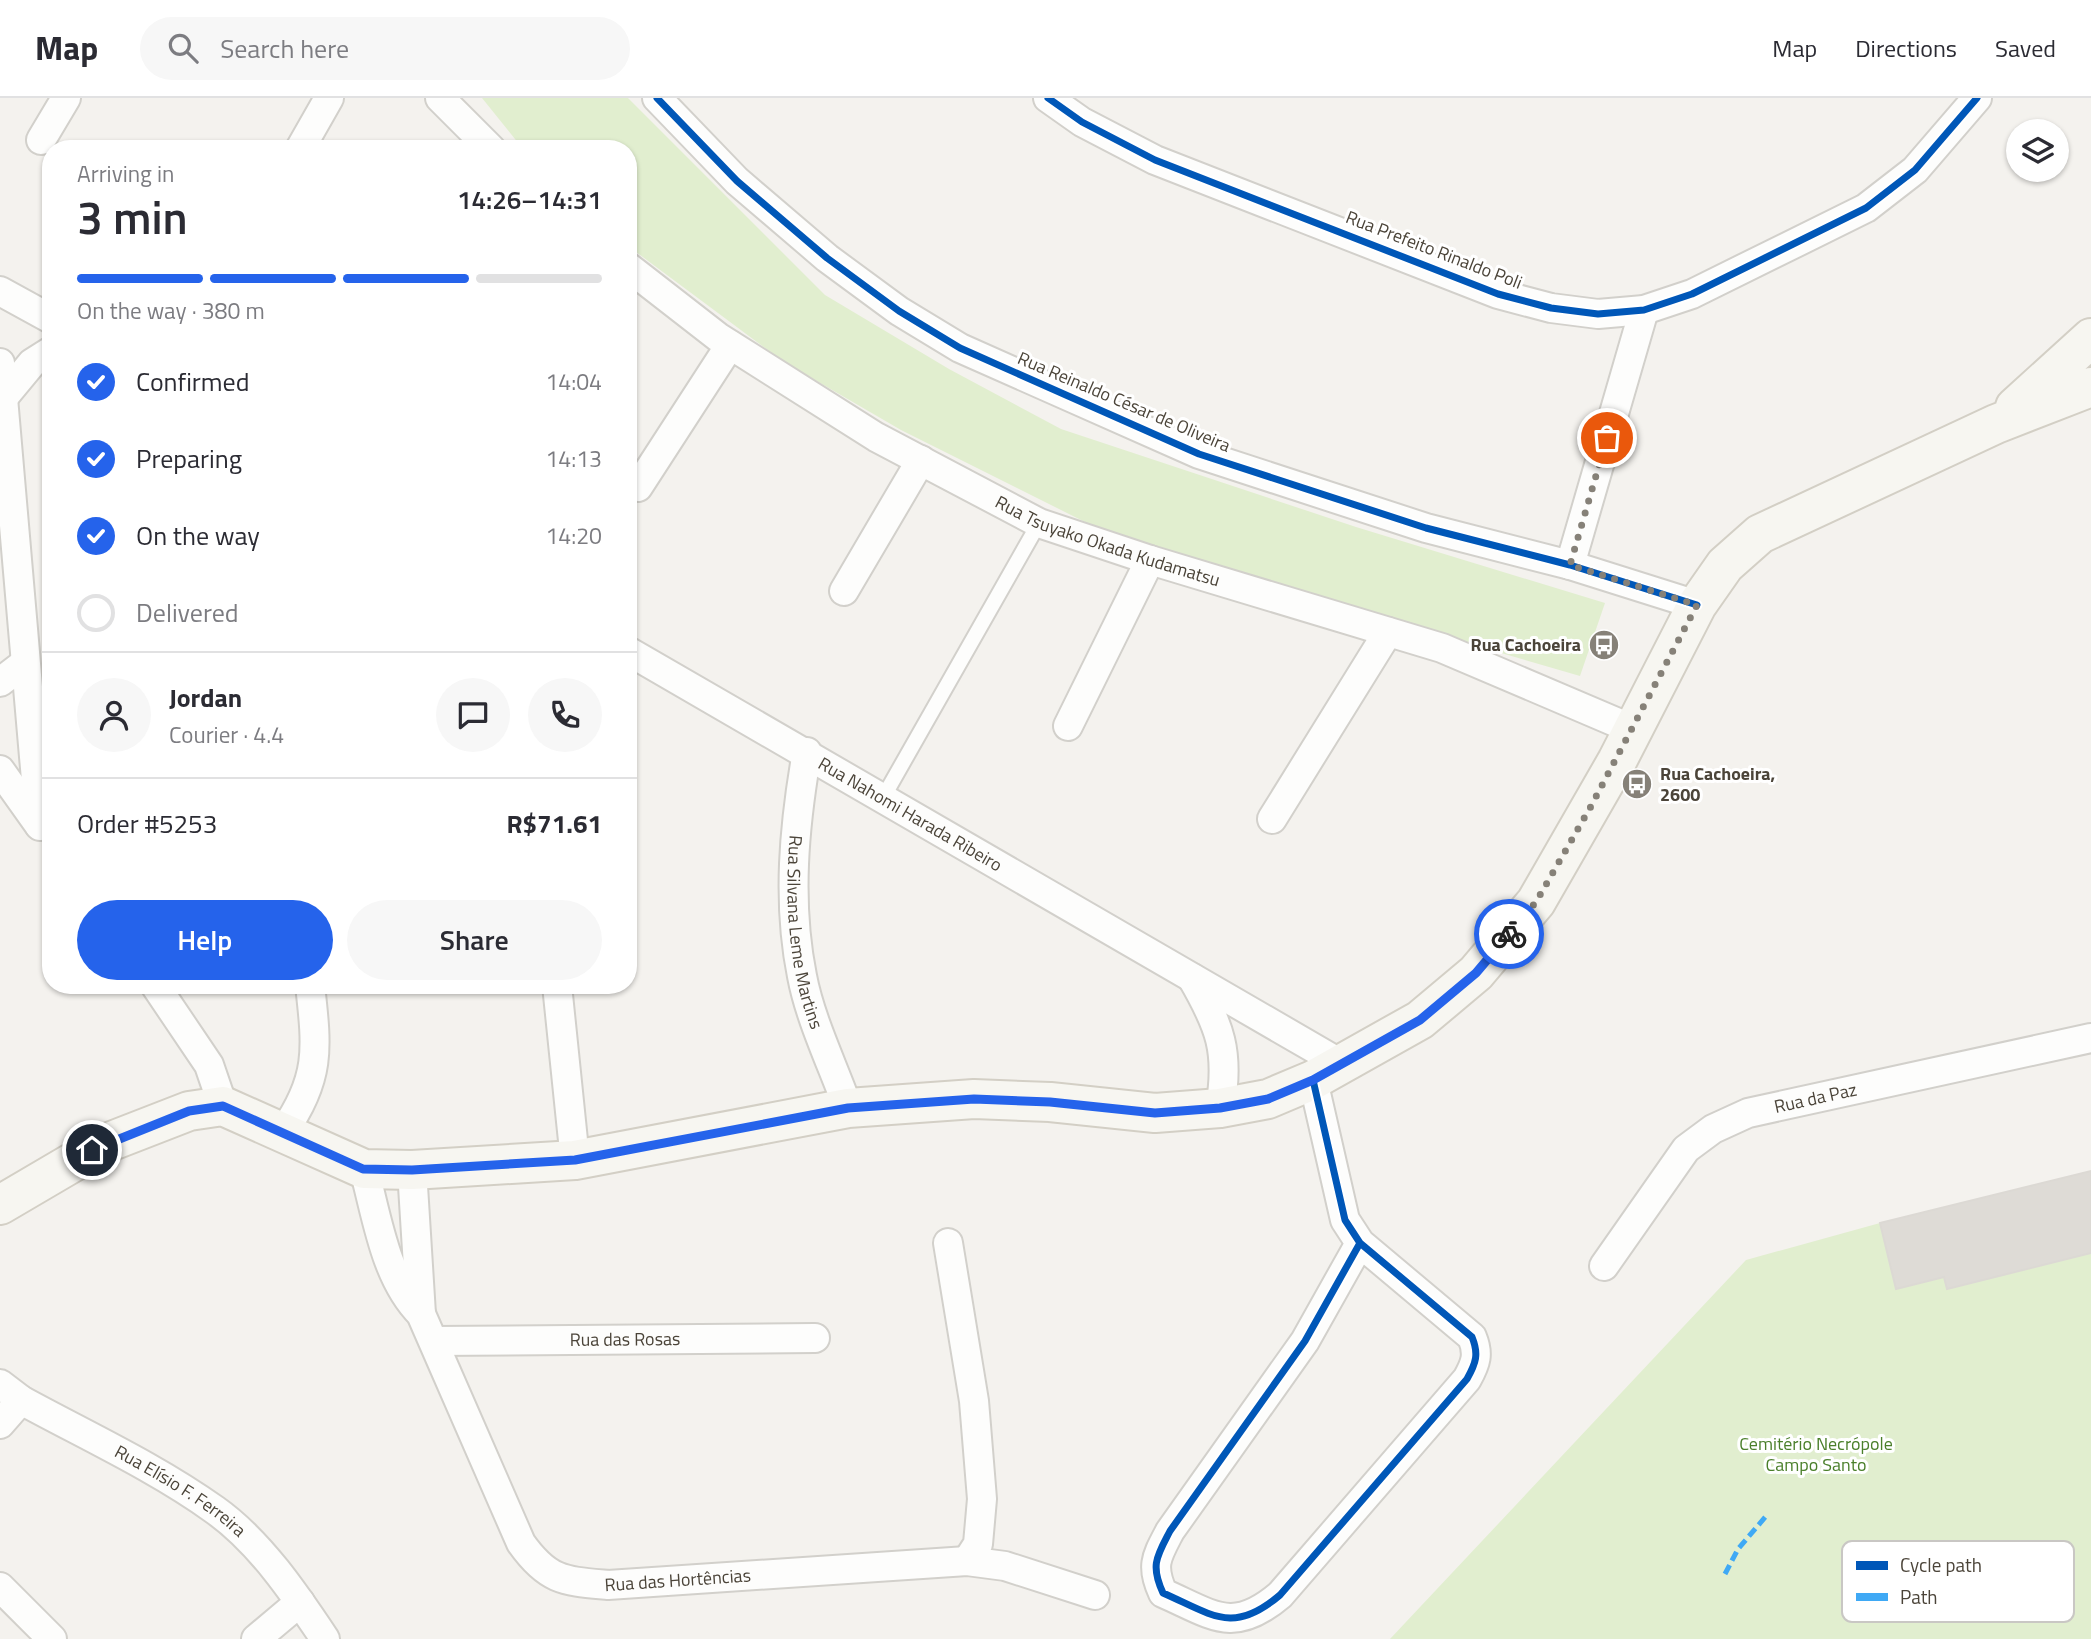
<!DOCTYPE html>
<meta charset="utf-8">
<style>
:root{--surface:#fff;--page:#f7f7f7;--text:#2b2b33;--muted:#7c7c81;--line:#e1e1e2;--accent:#2563eb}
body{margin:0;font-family:"Titillium Web",sans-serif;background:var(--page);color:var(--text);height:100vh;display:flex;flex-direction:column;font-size:26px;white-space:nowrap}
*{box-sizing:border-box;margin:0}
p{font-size:23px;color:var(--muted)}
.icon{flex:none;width:38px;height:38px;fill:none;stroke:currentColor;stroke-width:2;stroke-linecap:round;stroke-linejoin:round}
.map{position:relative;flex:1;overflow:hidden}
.details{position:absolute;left:42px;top:42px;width:595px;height:854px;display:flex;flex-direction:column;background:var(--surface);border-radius:28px;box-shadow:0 2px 5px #0004}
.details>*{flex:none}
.controls{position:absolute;left:2006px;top:21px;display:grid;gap:14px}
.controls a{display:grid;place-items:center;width:63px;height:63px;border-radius:50%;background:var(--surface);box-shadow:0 2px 5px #0004;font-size:35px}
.pin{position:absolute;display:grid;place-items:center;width:60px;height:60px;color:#fff;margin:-30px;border:4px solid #fff;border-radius:50%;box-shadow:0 2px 7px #0007}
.courier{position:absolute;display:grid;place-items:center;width:70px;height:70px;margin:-35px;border:5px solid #2563eb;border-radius:50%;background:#fff;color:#222;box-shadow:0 2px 9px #0007}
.overview em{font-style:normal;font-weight:600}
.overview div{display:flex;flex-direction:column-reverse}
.overview{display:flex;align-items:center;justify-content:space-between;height:119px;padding:0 35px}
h1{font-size:46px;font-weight:600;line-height:52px}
.bar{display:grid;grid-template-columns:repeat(4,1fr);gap:10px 7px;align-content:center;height:84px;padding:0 35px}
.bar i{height:9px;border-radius:5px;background:var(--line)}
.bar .selected{background:var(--accent)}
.bar p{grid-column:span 4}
.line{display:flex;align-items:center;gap:18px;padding:0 35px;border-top:2px solid var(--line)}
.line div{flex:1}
.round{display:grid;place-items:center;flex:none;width:74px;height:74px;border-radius:37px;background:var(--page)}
ol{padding:0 35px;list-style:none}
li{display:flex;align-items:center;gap:21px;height:77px}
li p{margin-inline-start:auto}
li .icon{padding:7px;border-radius:50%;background:var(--accent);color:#fff;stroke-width:4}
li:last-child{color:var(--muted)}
li i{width:38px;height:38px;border:4px solid var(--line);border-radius:50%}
.action{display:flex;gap:14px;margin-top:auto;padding:14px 35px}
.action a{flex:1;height:80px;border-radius:42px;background:var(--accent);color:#fff;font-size:28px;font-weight:600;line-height:80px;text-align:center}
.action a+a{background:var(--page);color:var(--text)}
header{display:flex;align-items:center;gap:42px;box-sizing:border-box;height:98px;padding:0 35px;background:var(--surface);border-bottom:2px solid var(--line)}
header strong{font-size:33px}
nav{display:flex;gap:38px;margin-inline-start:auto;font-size:24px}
.search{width:490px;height:63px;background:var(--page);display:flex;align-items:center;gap:18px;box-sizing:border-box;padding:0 24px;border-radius:38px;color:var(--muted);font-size:26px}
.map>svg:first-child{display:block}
.green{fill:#e1eecf}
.building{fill:#dedbd6;stroke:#dcd9d4;stroke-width:2}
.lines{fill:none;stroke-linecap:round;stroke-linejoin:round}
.service-casing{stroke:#d2d0cb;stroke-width:18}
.minor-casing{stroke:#d2d0cb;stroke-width:32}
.secondary-casing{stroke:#d3cfc5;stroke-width:42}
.service{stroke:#fdfdfc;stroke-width:14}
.minor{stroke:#fdfdfc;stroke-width:28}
.secondary{stroke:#f7f6f1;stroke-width:38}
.quiet{stroke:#3fa9f5;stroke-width:5;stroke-dasharray:10 5;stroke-linecap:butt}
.cycleway-casing{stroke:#fff;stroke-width:11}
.cycleway{stroke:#0057b8;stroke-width:7}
.done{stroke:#868178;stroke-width:7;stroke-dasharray:0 12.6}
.route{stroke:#2563eb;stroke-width:9}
.labels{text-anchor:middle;stroke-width:6;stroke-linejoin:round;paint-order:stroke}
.street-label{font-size:18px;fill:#4b4439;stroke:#fff}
.poi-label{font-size:18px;font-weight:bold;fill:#4b4439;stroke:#fff;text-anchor:end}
.park-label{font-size:18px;fill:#4a7f2a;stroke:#fff}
.key{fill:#fff;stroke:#c9c7c4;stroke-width:2}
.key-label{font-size:19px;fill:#4b4439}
</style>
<header>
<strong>Map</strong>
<div class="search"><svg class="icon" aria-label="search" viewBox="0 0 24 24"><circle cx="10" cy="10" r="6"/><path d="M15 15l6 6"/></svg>Search here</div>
<nav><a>Map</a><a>Directions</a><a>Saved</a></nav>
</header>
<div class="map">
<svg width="2091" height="1541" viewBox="0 0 2091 1541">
<rect width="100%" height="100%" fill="#f4f2ee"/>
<!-- green -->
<path class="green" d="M482,0h146l197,197 124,74 112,60 295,98 249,76 -25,73 -449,-131 -230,-115 -117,-68 -156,-116v-97h-105z
M1880,1125l16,65 48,-11 4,11 143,-35v386h-701l356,-379z"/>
<!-- building -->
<path class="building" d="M2091,1073v82l-144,36 -3,-12 -48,12 -16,-66z"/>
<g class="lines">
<!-- service casing -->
<g class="service-casing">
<path id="service" d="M884,698l155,-273"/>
</g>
<!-- minor casing -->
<g class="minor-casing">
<g id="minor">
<path d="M440,0l51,51"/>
<path d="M657,0l80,83 90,77 72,53 61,37 239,106 227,74 144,37 127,40"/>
<path d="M1048,0l34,24 73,38 343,134 53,14 47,6 46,-4 48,-16 174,-86 49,-38 62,-72"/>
<path d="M41,42l25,-42"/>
<path d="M300,51l29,-51"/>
<path id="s1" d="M628,169l90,70 158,100 163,86 111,37 292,88 190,81"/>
<path d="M0,193l51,28"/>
<path d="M0,265l40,463"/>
<path d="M3,300l29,-35 19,-12"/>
<path d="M638,389l92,-142"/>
<path d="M1570,467l74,-255"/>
<path d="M844,493l77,-131"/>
<path id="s2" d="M628,553l715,414"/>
<path d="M0,584l25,-19"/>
<path d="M1068,628l82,-166"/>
<path id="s3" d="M807,654c-13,74 -20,150 -5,224 8,43 31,90 46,132"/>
<path d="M0,672l39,55"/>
<path d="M1272,721l116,-187"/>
<path d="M1192,880c28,48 38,74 28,130"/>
<path d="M155,887l54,80 14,41"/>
<path d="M557,887l18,175"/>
<path d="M1313,982l32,140 15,23 112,94c7,17 4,26 -5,42l-187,216c-47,40 -67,20 -117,-2 -13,-28 -6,-37 7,-62l135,-190 55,-98"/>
<path d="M283,1034c38,-54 34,-84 27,-147"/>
<path id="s4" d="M364,1071c13,48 21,109 57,145l100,229c27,38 43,38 87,42l359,-24 38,5 90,29"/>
<path d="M412,1072l9,144"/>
<path d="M948,1145l26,158 8,98 -4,45 -11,17"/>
<path id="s5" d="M1604,1168l82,-117 27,-20 35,-16 343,-75"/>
<path id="s6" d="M434,1243l381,-3"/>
<path id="s7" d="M0,1286l21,16c64,35 134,67 194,110 45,32 80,84 110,129"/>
<path d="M0,1326l21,-24"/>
<path d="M0,1489l52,52"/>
<path d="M256,1541l44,-37"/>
</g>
</g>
<!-- secondary casing -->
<g class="secondary-casing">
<path id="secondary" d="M2015,309l76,-69
M0,1107l104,-61 85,-33 34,-5 141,63 48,1 163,-10 273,-52 126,-9 76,3 105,11 65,-5 48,-9 45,-19 107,-60 56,-47 60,-71 81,-141 80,-156 28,-40 35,-31 236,-110 95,-37"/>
</g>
<!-- service -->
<use href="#service" class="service"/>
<!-- minor -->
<use href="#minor" class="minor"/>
<!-- secondary -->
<use href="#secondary" class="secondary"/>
<!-- quiet -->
<path class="quiet" d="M1725,1476l13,-25 29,-34"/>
<!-- cycleway casing -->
<g class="cycleway-casing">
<path id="cycleway" d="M657,0l80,83 90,77 72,53 61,37 239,106 227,74 144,37 127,40
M1048,0l34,24 73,38 343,134 53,14 47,6 46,-4 48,-16 174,-86 49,-38 62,-72
M1313,982l32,140 15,23 112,94c7,17 4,26 -5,42l-187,216c-47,40 -67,20 -117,-2 -13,-28 -6,-37 7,-62l135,-190 55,-98"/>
</g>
<!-- cycleway -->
<use href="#cycleway" class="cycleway"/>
</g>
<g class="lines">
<!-- done -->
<path class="done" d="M1509,836l27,-32 54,-94 107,-203 -127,-40 37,-127"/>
<!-- route -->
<path class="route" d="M92,1052l97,-39 34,-5 140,63 49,1 163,-10 273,-52 126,-9 76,3 105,11 65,-5 48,-9 45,-19 107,-60 56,-47 33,-39"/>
</g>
<!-- icons -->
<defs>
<g id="bus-disc" transform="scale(1.575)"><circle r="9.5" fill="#868178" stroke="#fff"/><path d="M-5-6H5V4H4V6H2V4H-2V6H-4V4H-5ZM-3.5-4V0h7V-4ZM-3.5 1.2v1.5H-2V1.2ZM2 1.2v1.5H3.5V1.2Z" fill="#fff"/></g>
</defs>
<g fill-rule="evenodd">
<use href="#bus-disc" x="1604" y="547"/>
<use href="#bus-disc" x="1637" y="686"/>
</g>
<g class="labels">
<!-- street labels -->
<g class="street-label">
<text transform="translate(1434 152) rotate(21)" y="6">Rua Prefeito Rinaldo Poli</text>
<text transform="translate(1124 304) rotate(23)" y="6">Rua Reinaldo César de Oliveira</text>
<text dy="6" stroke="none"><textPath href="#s1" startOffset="556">Rua Tsuyako Okada Kudamatsu</textPath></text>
<text dy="6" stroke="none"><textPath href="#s2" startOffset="326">Rua Nahomi Harada Ribeiro</textPath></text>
<text dy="6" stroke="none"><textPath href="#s3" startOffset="182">Rua Silvana Leme Martins</textPath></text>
<text dy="6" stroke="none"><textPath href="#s5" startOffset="284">Rua da Paz</textPath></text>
<text dy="6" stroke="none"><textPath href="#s6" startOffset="191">Rua das Rosas</textPath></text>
<text dy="6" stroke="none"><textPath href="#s7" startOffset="210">Rua Elísio F. Ferreira</textPath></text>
<text dy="6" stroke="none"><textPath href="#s4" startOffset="579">Rua das Hortências</textPath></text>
</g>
<!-- poi labels -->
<g class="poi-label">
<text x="1581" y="553">Rua Cachoeira</text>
<text x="1660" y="682" text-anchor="start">Rua Cachoeira,<tspan x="1660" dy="21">2600</tspan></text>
</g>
<!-- park labels -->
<g class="park-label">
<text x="1816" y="1352">Cemitério Necrópole<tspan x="1816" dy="21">Campo Santo</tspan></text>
</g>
</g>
<!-- legend -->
<rect x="1842" y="1443" width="232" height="81" rx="10" class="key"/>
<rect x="1856" y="1463" width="32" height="9" fill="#0057b8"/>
<rect x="1856" y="1495" width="32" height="8" fill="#3fa9f5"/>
<g class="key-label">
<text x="1900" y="1474">Cycle path</text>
<text x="1900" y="1506">Path</text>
</g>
</svg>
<div class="controls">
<a><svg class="icon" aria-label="layers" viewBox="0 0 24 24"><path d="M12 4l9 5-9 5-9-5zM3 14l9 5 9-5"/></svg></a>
</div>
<div class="pin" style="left:1607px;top:340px;background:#ea580c"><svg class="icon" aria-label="bag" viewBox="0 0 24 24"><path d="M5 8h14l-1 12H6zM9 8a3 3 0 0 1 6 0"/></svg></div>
<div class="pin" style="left:92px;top:1052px;background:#1f2937"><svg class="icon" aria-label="home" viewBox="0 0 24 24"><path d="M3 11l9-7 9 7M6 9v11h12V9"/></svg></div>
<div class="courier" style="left:1509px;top:836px"><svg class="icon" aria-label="bike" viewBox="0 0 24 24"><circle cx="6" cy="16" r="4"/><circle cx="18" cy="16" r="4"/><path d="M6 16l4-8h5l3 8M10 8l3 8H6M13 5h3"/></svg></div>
<section class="details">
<div class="overview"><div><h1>3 min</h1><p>Arriving in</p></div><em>14:26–14:31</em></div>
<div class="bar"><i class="selected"></i><i class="selected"></i><i class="selected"></i><i></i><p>On the way · 380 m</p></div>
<ol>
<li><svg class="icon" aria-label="check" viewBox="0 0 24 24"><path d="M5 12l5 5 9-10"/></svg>Confirmed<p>14:04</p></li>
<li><svg class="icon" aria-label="check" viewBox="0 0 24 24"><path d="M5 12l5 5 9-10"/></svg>Preparing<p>14:13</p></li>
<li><svg class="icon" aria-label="check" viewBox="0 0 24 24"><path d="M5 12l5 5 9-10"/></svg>On the way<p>14:20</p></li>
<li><i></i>Delivered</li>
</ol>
<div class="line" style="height:126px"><a class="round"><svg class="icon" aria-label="person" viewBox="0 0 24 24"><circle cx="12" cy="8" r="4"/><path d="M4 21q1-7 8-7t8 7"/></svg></a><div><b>Jordan</b><p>Courier · 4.4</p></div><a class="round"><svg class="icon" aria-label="chat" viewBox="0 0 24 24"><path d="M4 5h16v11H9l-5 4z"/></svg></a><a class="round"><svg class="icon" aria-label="phone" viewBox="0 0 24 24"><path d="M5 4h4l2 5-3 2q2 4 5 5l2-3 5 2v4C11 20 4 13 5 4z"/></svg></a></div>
<div class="line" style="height:91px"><div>Order #5253</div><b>R$71.61</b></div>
<div class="action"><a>Help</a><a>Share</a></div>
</section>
</div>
